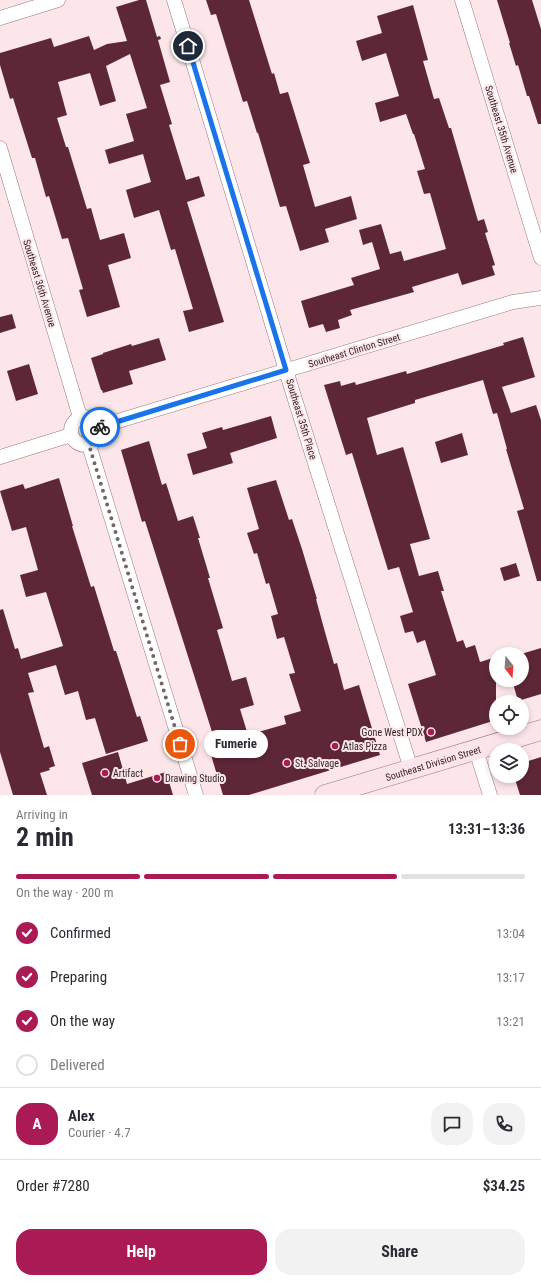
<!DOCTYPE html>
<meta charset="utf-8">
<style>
:root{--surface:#fff;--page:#f2f2f3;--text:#2b2b33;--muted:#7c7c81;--line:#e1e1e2;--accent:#aa1a55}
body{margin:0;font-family:"Roboto Condensed",sans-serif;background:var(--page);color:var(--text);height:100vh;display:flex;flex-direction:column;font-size:15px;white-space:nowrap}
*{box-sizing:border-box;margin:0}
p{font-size:13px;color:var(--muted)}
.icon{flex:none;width:22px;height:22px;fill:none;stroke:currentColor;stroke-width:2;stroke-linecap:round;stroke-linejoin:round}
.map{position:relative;height:795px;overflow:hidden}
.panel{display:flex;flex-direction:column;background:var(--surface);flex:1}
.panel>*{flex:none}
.needle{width:26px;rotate:163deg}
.tools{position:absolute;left:489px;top:647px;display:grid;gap:8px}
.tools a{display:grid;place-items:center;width:40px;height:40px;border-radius:50%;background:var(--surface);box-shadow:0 2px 6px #0003;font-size:20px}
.pin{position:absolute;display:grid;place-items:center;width:34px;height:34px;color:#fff;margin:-17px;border:2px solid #fff;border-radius:50%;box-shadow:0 1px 4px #0007}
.courier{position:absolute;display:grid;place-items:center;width:40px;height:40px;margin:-20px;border:3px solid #1a73e8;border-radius:50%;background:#fff;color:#222;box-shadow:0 1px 5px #0007}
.bubble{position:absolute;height:28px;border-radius:14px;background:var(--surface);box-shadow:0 2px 6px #0003;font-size:13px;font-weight:700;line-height:28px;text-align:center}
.head em{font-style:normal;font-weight:700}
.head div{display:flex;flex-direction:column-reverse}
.head{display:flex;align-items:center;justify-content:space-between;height:68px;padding:0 16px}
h1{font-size:26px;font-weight:700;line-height:30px}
.bar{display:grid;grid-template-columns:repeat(4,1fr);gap:6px 4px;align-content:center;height:48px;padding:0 16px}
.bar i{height:5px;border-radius:3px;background:var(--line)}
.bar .selected{background:var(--accent)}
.bar p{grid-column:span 4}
.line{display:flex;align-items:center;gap:10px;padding:0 16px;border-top:1px solid var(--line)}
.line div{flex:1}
.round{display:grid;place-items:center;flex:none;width:42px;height:42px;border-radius:16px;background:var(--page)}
ol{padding:0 16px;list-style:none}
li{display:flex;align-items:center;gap:12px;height:44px}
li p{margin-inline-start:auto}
li .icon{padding:4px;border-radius:50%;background:var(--accent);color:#fff;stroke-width:4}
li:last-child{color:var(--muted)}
li i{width:22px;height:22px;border:2px solid var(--line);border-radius:50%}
.button{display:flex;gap:8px;margin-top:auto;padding:8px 16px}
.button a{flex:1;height:46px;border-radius:16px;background:var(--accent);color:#fff;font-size:16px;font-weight:700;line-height:46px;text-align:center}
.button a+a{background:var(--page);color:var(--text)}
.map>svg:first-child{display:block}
.building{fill:#5e2738}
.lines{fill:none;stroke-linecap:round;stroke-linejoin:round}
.minor-casing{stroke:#98777e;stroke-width:15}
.secondary-casing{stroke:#98777e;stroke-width:21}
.minor{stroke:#fff;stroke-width:14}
.secondary{stroke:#fbe4ea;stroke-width:20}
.done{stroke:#756568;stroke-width:4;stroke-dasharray:0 7.2}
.route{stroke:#1a73e8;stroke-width:5}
.poi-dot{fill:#aa1a55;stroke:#fce6ea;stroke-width:1.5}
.labels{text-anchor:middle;stroke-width:4;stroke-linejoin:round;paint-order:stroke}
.street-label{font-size:10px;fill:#2c1f22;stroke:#fce6ea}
.poi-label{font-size:10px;fill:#2c1f22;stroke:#fce6ea;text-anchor:start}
</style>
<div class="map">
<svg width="541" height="795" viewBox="0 0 541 795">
<rect width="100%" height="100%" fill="#fce6ea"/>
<!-- building -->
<path class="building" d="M139,0h7l11,37 3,-1 1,3 -3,1 12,42 -10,3 12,39 -3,1 17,55 13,-4 6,20 -18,6 37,120 -35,10 -6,-21 10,-2 -18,-60 -4,1 -12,-40 -25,8 -8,-28 25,-8 -8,-28 -34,10 -4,-14 29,-9 -8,-27 21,-6 -17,-54 -24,12 10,35 -16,5 -10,-33 -32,9 9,33 -10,3 9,29h2l19,62 4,-1 9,32 24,-7 7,25 -23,7 12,42 -33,10 -8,-27 4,-1 -15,-51 -6,1 -13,-43 -3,1 -11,-39h-3l-19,-60 -3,1 -10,-34v-12l51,-15 3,9 35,-11 5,14 13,-6 20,-3 -11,-34z
M206,0h43l23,74 2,-1 6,21 8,-2 22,71 -7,2 12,42 36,-11 6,23 -32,10 4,13 -29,9 -14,-45 -6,1 -22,-74h-1l-10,-32 -4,1 -27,-88 -5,1z
M497,0h35l9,29v95h-3l-9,-28h-2l-9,-31 -2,1 -7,-23h1z
M413,5l15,55 -5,1 11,38 5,-1 10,30h2l27,93 6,-2 4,13 -3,1 10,32 -3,1 3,9 -33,10 -4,-12 -46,14 2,5 -64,18 2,5 -14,5 2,8 -14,4 -3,-8 -14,4 -8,-27 53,-16 -3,-7 29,-9 -8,-27 -9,3 -4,-15 22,-6 9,30 11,-3 3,10 42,-12 -16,-56 -6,1 -7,-23 8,-2 -11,-35h-1l-7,-20 -26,8 -5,-19 24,-7 -13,-43 -24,8 -6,-20 26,-8 -5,-17z
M12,314l4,14 -16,5v-16z
M523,337l12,40 -33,10 9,26 25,-8 5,15v161h-4l-20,-70 7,-2 -18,-60h1l-10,-36 -4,1 -10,-34 -68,20v3l-48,15 10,37 26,-8 27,92 -20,5 9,32 19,-5 6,20h-3l16,51 6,-2 3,8 9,-3 5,17 16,-5v63l-70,22 -18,-58 28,-9 -11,-35 -8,3 -4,-12 -8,2 -5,-17 13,-4 -14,-45 -11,3 -36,-117 -6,2 -22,-70 16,-4 1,5 14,-4 1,3 50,-14 1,3 97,-29 -1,-2z
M159,338l7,22 -37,11 4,13 -30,9 -1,-3h-1l-10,-32 12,-4v-1l28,-9 1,2z
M29,364l9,30 -22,7 -9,-30z
M271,416l6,22 -47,15 3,10 -40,12 -6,-21 20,-6 -5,-15 20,-6 1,3z
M462,433l6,22 -27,8 -6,-21z
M149,441l13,44 4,-2 12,38 15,-5 7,22h-2l12,40h-2l15,50 -6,2 15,51 14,-4 8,28 -14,4 8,26 38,-11 -2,-8 17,-5 -12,-37 6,-1 -11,-36 -7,2 -6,-23 7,-2 -9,-31 -3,1 -9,-31 -3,1 -7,-21 12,-4 -12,-41 29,-8 13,40 3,-1 10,30 15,50h-1l7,26 11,39 3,-1 7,27 15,-5 21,70 -131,40h-26l-17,-57 7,-3 -68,-214 -3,1 -21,-72z
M59,478l14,48h-1l19,61 3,-1 20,65h2l21,66 3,-1 8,25 -42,13 -11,-36 -9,2 -8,-29 -13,4 -9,-30 -28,8 6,19 -6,1 16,55 5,-2 6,20 -6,2 1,2 -10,3 7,22h-34l-13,-43v-142l3,-1 12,40 3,-1 3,11 42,-13 -17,-54 -20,5 -6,-22 18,-5 -12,-43 -14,4 -12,-40 23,-7 2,5z
M516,563l4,13 -16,5 -4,-13z
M541,648v46l-23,7 -6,-21h10l-1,-26z
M118,752l9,32 39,-12 7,23h-81l-10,-32z
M541,757v38h-21l-6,-19h8v-13z"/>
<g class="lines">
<!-- minor casing -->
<g class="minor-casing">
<path id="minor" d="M174,0l118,390 119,379
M462,0l79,258
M0,18l58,-18
M0,148l80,269
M71 431a14 14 0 1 1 28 0a14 14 0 1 1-28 0Z
M98,427l415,-125 28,-4
M89,445l107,350
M0,457l71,-22
M476,750l14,45"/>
</g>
<!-- secondary casing -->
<g class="secondary-casing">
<path id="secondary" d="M325,795l216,-65"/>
</g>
<!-- minor -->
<use href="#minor" class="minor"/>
<!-- secondary -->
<use href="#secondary" class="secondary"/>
</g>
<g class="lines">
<!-- done -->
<path class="done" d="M100,427h-2c2,8 -1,15 -9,18l91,299"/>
<!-- route -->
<path class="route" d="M100,427l186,-57 -98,-324"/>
</g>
<!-- markers -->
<g class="poi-dot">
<circle cx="431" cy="732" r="4"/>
<circle cx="335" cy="746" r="4"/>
<circle cx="287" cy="763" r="4"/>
<circle cx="105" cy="773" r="4"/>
<circle cx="157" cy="778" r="4"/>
</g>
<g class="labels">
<!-- street labels -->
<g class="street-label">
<text transform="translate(502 129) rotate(73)" y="4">Southeast 35th Avenue</text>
<text transform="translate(40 283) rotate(73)" y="4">Southeast 36th Avenue</text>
<text transform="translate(354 350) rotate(-17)" y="4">Southeast Clinton Street</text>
<text transform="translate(302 419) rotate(73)" y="4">Southeast 35th Place</text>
<text transform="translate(433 763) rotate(-17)" y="4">Southeast Division Street</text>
</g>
<!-- poi labels -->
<g class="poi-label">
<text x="423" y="736" text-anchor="end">Gone West PDX</text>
<text x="343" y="750">Atlas Pizza</text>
<text x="295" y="767">St. Salvage</text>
<text x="113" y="777">Artifact</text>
<text x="165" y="782">Drawing Studio</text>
</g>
</g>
</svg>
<div class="tools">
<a><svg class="needle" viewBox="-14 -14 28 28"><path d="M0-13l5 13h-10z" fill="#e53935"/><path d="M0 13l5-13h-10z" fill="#7c7c81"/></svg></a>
<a><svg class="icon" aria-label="locate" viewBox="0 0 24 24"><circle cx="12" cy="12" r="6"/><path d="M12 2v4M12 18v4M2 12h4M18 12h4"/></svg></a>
<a><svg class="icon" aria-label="layers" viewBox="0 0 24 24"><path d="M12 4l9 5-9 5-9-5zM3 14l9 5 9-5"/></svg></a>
</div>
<div class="pin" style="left:180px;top:744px;background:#ea580c"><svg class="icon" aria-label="bag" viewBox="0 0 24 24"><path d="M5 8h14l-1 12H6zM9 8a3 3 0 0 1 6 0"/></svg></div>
<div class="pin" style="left:188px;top:46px;background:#1f2937"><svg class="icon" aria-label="home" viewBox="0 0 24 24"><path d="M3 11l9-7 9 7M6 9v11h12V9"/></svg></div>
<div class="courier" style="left:100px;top:427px"><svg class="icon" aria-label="bike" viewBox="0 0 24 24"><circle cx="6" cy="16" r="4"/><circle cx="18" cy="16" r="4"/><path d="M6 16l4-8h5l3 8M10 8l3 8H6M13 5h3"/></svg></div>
<div class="bubble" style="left:204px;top:730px;width:64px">Fumerie</div>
</div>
<section class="panel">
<div class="head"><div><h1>2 min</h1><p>Arriving in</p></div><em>13:31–13:36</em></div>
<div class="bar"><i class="selected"></i><i class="selected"></i><i class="selected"></i><i></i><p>On the way · 200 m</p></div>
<ol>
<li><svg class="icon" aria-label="check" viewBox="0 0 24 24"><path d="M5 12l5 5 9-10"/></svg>Confirmed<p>13:04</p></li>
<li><svg class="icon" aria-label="check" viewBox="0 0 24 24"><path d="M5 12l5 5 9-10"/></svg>Preparing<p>13:17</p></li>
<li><svg class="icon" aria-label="check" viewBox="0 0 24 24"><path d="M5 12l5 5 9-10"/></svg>On the way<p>13:21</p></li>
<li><i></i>Delivered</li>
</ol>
<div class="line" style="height:72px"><b class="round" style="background:var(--accent);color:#fff">A</b><div><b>Alex</b><p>Courier · 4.7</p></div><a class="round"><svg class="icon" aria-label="chat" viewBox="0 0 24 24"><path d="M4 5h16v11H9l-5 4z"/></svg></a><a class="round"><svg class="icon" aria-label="phone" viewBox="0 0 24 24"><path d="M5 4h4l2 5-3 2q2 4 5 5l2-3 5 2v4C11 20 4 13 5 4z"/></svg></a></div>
<div class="line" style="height:52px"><div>Order #7280</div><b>$34.25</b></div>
<div class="button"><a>Help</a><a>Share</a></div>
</section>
